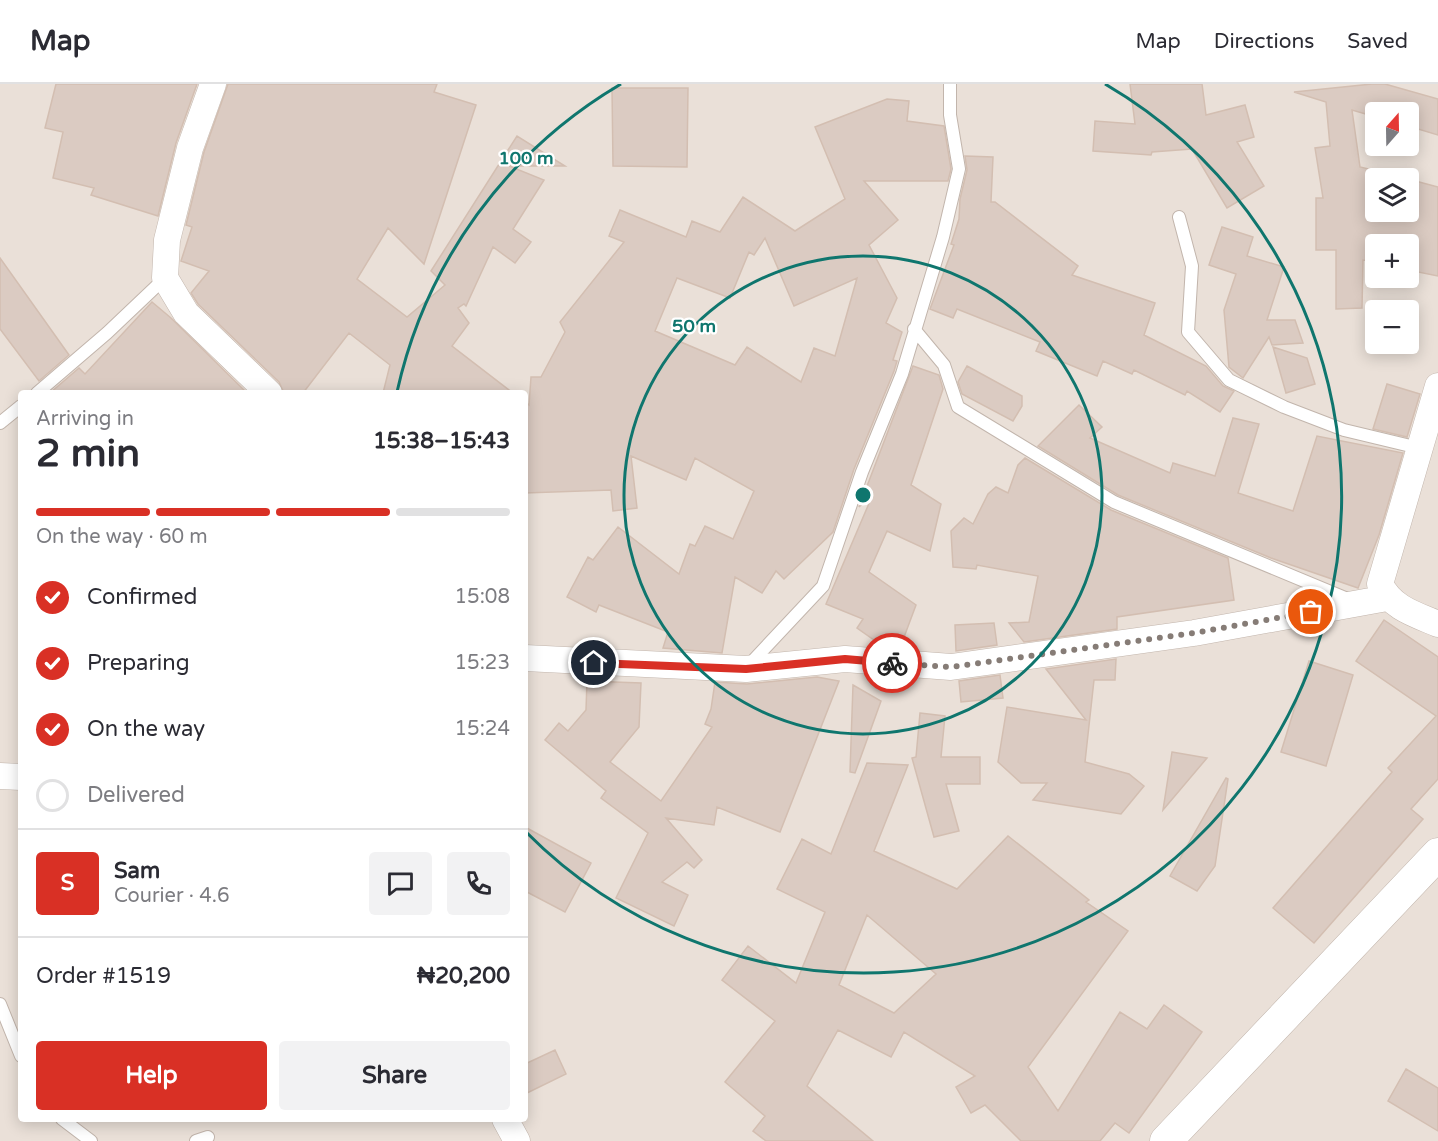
<!DOCTYPE html>
<meta charset="utf-8">
<style>
:root{--surface:#fff;--page:#f2f2f3;--text:#2b2b33;--muted:#7c7c81;--line:#e1e1e2;--accent:#d93025}
body{margin:0;font-family:"Varela Round",sans-serif;background:var(--page);color:var(--text);height:100vh;display:flex;flex-direction:column;font-size:22px;white-space:nowrap}
*{box-sizing:border-box;margin:0}
p{font-size:20px;color:var(--muted)}
.icon{flex:none;width:33px;height:33px;fill:none;stroke:currentColor;stroke-width:2;stroke-linecap:round;stroke-linejoin:round}
.map{position:relative;flex:1;overflow:hidden}
.side{position:absolute;left:18px;top:306px;width:510px;height:732px;display:flex;flex-direction:column;background:var(--surface);border-radius:6px;box-shadow:0 3px 15px #0003}
.side>*{flex:none}
.needle{width:39px;rotate:20deg}
.tools{position:absolute;left:1365px;top:18px;display:grid;gap:12px}
.tools a{display:grid;place-items:center;width:54px;height:54px;border-radius:6px;background:var(--surface);box-shadow:0 3px 15px #0003;font-size:30px}
.pin{position:absolute;display:grid;place-items:center;width:51px;height:51px;color:#fff;margin:-26px;border:3px solid #fff;border-radius:50%;box-shadow:0 2px 6px #0007}
.courier{position:absolute;display:grid;place-items:center;width:60px;height:60px;margin:-30px;border:4px solid #d93025;border-radius:50%;background:#fff;color:#222;box-shadow:0 2px 8px #0007}
.head em{font-style:normal;font-weight:700}
.head div{display:flex;flex-direction:column-reverse}
.head{display:flex;align-items:center;justify-content:space-between;height:102px;padding:0 18px}
h1{font-size:39px;font-weight:700;line-height:45px}
.bar{display:grid;grid-template-columns:repeat(4,1fr);gap:9px 6px;align-content:center;height:72px;padding:0 18px}
.bar i{height:8px;border-radius:4px;background:var(--line)}
.bar .selected{background:var(--accent)}
.bar p{grid-column:span 4}
.line{display:flex;align-items:center;gap:15px;padding:0 18px;border-top:2px solid var(--line)}
.line div{flex:1}
.round{display:grid;place-items:center;flex:none;width:63px;height:63px;border-radius:6px;background:var(--page)}
ol{padding:0 18px;list-style:none}
li{display:flex;align-items:center;gap:18px;height:66px}
li p{margin-inline-start:auto}
li .icon{padding:6px;border-radius:50%;background:var(--accent);color:#fff;stroke-width:4}
li:last-child{color:var(--muted)}
li i{width:33px;height:33px;border:3px solid var(--line);border-radius:50%}
.action{display:flex;gap:12px;margin-top:auto;padding:12px 18px}
.action a{flex:1;height:69px;border-radius:6px;background:var(--accent);color:#fff;font-size:24px;font-weight:700;line-height:69px;text-align:center}
.action a+a{background:var(--page);color:var(--text)}
header{display:flex;align-items:center;gap:36px;box-sizing:border-box;height:84px;padding:0 30px;background:var(--surface);border-bottom:2px solid var(--line)}
header strong{font-size:28px}
nav{display:flex;gap:33px;margin-inline-start:auto;font-size:21px}
.map>svg:first-child{display:block}
.residential{fill:#eae0d8;fill-rule:evenodd}
.building{fill:#dbcbc2;stroke:#d3beb1;stroke-width:1.5;fill-rule:evenodd}
.lines{fill:none;stroke-linecap:round;stroke-linejoin:round}
.service-casing{stroke:#c2b5ac;stroke-width:14}
.minor-casing{stroke:#c2b5ac;stroke-width:27}
.tertiary-casing{stroke:#c2b5ac;stroke-width:33}
.service{stroke:#fff;stroke-width:12}
.minor{stroke:#fff;stroke-width:26}
.tertiary{stroke:#fff;stroke-width:32}
.done{stroke:#867c76;stroke-width:6;stroke-dasharray:0 10.8}
.route{stroke:#d93025;stroke-width:8}
.ring{fill:none;stroke:#0f766e;stroke-width:3}
.centre{fill:#0f766e;stroke:#fff;stroke-width:3}
.ring-label{font-size:18px;text-anchor:middle;font-weight:bold;fill:#0f766e;stroke:#fff;stroke-width:4.5;stroke-linejoin:round;paint-order:stroke}
</style>
<header>
<strong>Map</strong>
<nav><a>Map</a><a>Directions</a><a>Saved</a></nav>
</header>
<div class="map">
<svg width="1438" height="1057" viewBox="0 0 1438 1057">
<rect width="100%" height="100%" fill="#f5efea"/>
<!-- residential -->
<path class="residential" d="M0,0h1438v1057h-1438zM1376,28h32v34h-32zM1376,94h32v34h-32zM1376,160h32v34h-32zM1376,226h32v34h-32zM21,309h504v726h-504z"/>
<!-- building -->
<path class="building" d="M56,0h141l-21,59 -18,73 -67,-21 3,-7 -41,-10 10,-46 -18,-4z
M228,0h209l-3,8 42,13 -52,159 -36,-36 -31,51 50,38 38,-32 -14,-14 86,-135 48,30h-56l35,14 -31,49 18,13 -16,21 -22,-16 -27,59 -2,-2 -6,4 11,15 -17,23 61,47h-130l7,-28 -41,-32 -46,60h-19l-5,-11 -81,-78 -7,-11 18,-22 -28,-10 11,-34 -6,-2 18,-73z
M1130,0h72l4,31 39,-10 9,32 -17,5 27,44 -37,22 -35,-59 -40,3 -1,3 -58,-4 2,-30 40,3z
M1372,0h13l53,15v36l-30,-9v-14h-32v5l-24,-7 8,57 46,11h-30v34h32v-33l30,8v89l-30,-6v-26h-32v18l-13,-2 -1,48 -26,1v-59h-20v-52h7l-8,-50 15,-2 -4,-44 -32,-10z
M612,4h76l-1,79 -74,-1z
M887,15l22,2 -2,20 37,5 7,43 -3,12h-84l34,39 -29,25 28,53 -11,25 16,9 -9,28 4,1 -3,10 -40,98 -21,63 -49,47 -8,-8 -14,22 -27,-16 -13,76 -59,-5 5,-16 -69,-27 -3,7 -29,-15 21,-40 5,3 25,-33 61,47 11,-30 5,2 10,-20 28,13 21,-48 -59,-33 -9,22 -55,-24 6,52 -24,3 -2,-21 -86,3v-91l4,3 2,-28h10l24,-45 -5,-10 64,-80 -15,-6 11,-26 66,27 6,-16 28,11 23,-35 52,34 50,-32 -30,-72zM765,154l29,68 63,-28 -22,78 -21,-8 -13,34 -54,-35 -12,18 -80,-34 22,-53 53,20 19,-46 5,3z
M965,72l28,1 -2,45h4l83,64 -6,9 83,28 -11,32 62,31 17,20 11,5 -14,21 -33,-21 -2,4 -51,-25 -2,4 -29,-13 -6,15 -61,-25 4,-9 -83,-33 -4,9 -23,-9 24,-64 -3,-1 8,-25 1,-20 7,-29z
M1222,143l31,10 -6,19 37,11 -17,53h28l8,23 -31,2 -3,-8 -26,41 -14,-11 -5,-57 12,-36 -27,-9z
M0,174l69,97 -30,26 -39,-52z
M152,218l19,16 76,75h-197l29,-25 6,6z
M1273,263l34,11 8,26 -29,9z
M913,282l26,9 4,14 -32,96 30,19 -11,47 -43,-20 -18,41 47,33 -16,43 -16,-1 -27,-19 6,-9 -37,-15 47,-110 -14,13z
M967,282l55,30v10l-9,15 -51,-27 -4,-12z
M1387,300l33,10 -13,43 -34,-8z
M1079,321l23,22 -12,11 80,35 3,-10 42,13 18,-58 26,6 -21,69 55,18 24,-75 86,17 -24,82 -21,53 -87,-30 -153,-63 -80,-49z
M1025,374l86,52 117,48 6,42 -117,17v12l-93,13 -15,-19 20,-1 9,-46 -61,-11 -1,4 -23,-2 -2,-36 13,-13 9,6 15,-30 8,-7 12,6 10,-28z
M1384,536l54,37v122l-27,30 12,10 -109,124 -41,-35 119,-136 -4,-4 48,-52 -80,-55z
M994,539l3,22 -41,6 -1,-26z
M1116,575l-1,21h-21l-9,82 44,12 15,12 -23,28 -88,-14 14,-17h-26l-23,-21 9,-55 79,13 -40,-51z
M1309,577l44,14 -27,91 -45,-14z
M1000,591l3,23 -42,4 -2,-21z
M817,593l22,4 -59,151 -63,-25 -3,18 -48,-7 36,42 -8,8 -7,-6 -25,20 26,13 -14,31 -58,-28 32,-65 -47,-35 5,-7 -61,-51 14,-17 9,8 18,-21 1,-29 54,2 -2,44 -29,35 51,39 51,-74 -7,-3 6,-15 4,-27 32,2z
M853,601l28,16 -26,72 -5,-1z
M920,629l25,3 -4,41h39v27h-34l13,47 -25,6 -22,-79 4,-1z
M1172,668l35,6 -44,52z
M867,679l41,2 -34,86 83,38 51,-53 81,64 -3,2 42,29 -100,136 30,44 62,-99 27,17 17,-24 38,27 -73,101 -14,-10 -15,18h-79l-36,-36 -14,8 -15,-26 19,-11 -71,-44 -13,25 -53,-27 -31,56 66,55h-107l-13,-10 12,-15 -40,-34 50,-61 -53,-41 26,-34 48,37 29,-71 -48,-23 25,-50 29,15zM867,831l69,59 -42,39 -55,-28z
M1226,694l2,1 -13,87 -18,25 -27,-15z
M525,743l66,36 -26,49 -40,-21z
M555,966l11,24 -41,20v-30z
M1406,985l32,19v43l-50,-30z"/>
<g class="lines">
<!-- service casing -->
<g class="service-casing">
<path id="service" d="M1179,133l13,49 -4,66 41,48 55,27 60,23 75,18
M914,245l30,36 14,42 156,95 236,98
M37,309l70,-60 58,-55
M0,339l21,-17
M748,582l75,-80 39,-114 40,-98 41,-137 16,-68 -9,-54v-31
M0,920l21,52
M62,1035l29,22
M196,1057l12,-4"/>
</g>
<!-- minor casing -->
<g class="minor-casing">
<path id="minor" d="M213,0l-23,64 -23,92 -2,38 21,35 83,80
M1438,302l-58,198c12,24 34,30 58,40
M525,574l221,11 99,-10 106,8 243,-34 193,-35
M0,692l21,1
M505,1035l12,22"/>
</g>
<!-- tertiary casing -->
<g class="tertiary-casing">
<path id="tertiary" d="M1166,1057l272,-287"/>
</g>
<!-- service -->
<use href="#service" class="service"/>
<!-- minor -->
<use href="#minor" class="minor"/>
<!-- tertiary -->
<use href="#tertiary" class="tertiary"/>
</g>
<g class="lines">
<!-- done -->
<path class="done" d="M892,579l59,4 243,-34 117,-21"/>
<!-- route -->
<path class="route" d="M594,579l152,6 99,-10 47,4"/>
</g>
<!-- distance rings -->
<g class="ring">
<circle cx="863" cy="411" r="239"/>
<path d="M397 308A477 477 0 0 1 621 0M1105 0A477 477 0 1 1 526 748"/>
</g>
<circle cx="863" cy="411" r="9" class="centre"/>
<g class="ring-label">
<text x="526" y="80">100 m</text>
<text x="694" y="248">50 m</text>
</g>
</svg>
<div class="tools">
<a><svg class="needle" viewBox="-14 -14 28 28"><path d="M0-13l5 13h-10z" fill="#e53935"/><path d="M0 13l5-13h-10z" fill="#7c7c81"/></svg></a>
<a><svg class="icon" aria-label="layers" viewBox="0 0 24 24"><path d="M12 4l9 5-9 5-9-5zM3 14l9 5 9-5"/></svg></a>
<a>+</a>
<a>−</a>
</div>
<div class="pin" style="left:1311px;top:528px;background:#ea580c"><svg class="icon" aria-label="bag" viewBox="0 0 24 24"><path d="M5 8h14l-1 12H6zM9 8a3 3 0 0 1 6 0"/></svg></div>
<div class="pin" style="left:594px;top:579px;background:#1f2937"><svg class="icon" aria-label="home" viewBox="0 0 24 24"><path d="M3 11l9-7 9 7M6 9v11h12V9"/></svg></div>
<div class="courier" style="left:892px;top:579px"><svg class="icon" aria-label="bike" viewBox="0 0 24 24"><circle cx="6" cy="16" r="4"/><circle cx="18" cy="16" r="4"/><path d="M6 16l4-8h5l3 8M10 8l3 8H6M13 5h3"/></svg></div>
<section class="side">
<div class="head"><div><h1>2 min</h1><p>Arriving in</p></div><em>15:38–15:43</em></div>
<div class="bar"><i class="selected"></i><i class="selected"></i><i class="selected"></i><i></i><p>On the way · 60 m</p></div>
<ol>
<li><svg class="icon" aria-label="check" viewBox="0 0 24 24"><path d="M5 12l5 5 9-10"/></svg>Confirmed<p>15:08</p></li>
<li><svg class="icon" aria-label="check" viewBox="0 0 24 24"><path d="M5 12l5 5 9-10"/></svg>Preparing<p>15:23</p></li>
<li><svg class="icon" aria-label="check" viewBox="0 0 24 24"><path d="M5 12l5 5 9-10"/></svg>On the way<p>15:24</p></li>
<li><i></i>Delivered</li>
</ol>
<div class="line" style="height:108px"><b class="round" style="background:var(--accent);color:#fff">S</b><div><b>Sam</b><p>Courier · 4.6</p></div><a class="round"><svg class="icon" aria-label="chat" viewBox="0 0 24 24"><path d="M4 5h16v11H9l-5 4z"/></svg></a><a class="round"><svg class="icon" aria-label="phone" viewBox="0 0 24 24"><path d="M5 4h4l2 5-3 2q2 4 5 5l2-3 5 2v4C11 20 4 13 5 4z"/></svg></a></div>
<div class="line" style="height:78px"><div>Order #1519</div><b>₦20,200</b></div>
<div class="action"><a>Help</a><a>Share</a></div>
</section>
</div>
